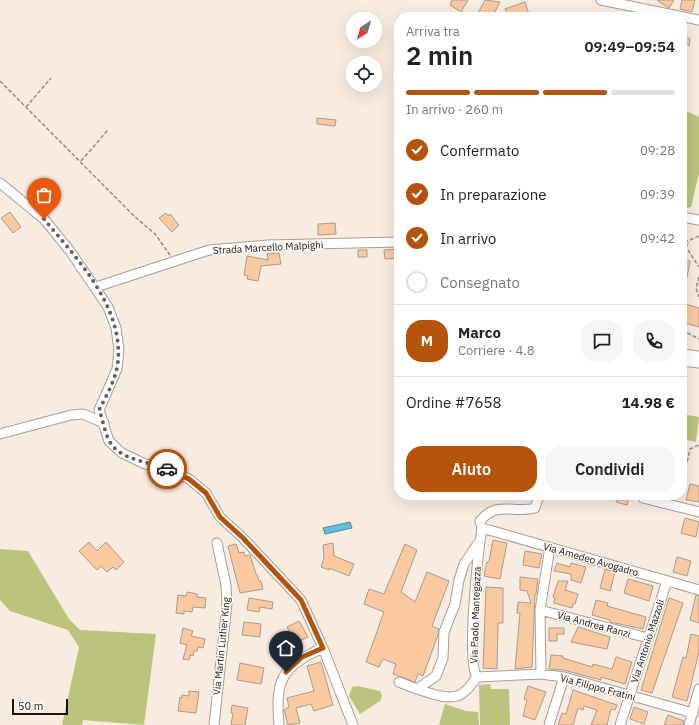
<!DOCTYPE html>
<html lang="it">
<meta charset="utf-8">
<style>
:root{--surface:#fff;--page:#f6f6f6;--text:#222;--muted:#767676;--line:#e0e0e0;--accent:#b45309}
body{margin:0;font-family:"IBM Plex Sans",sans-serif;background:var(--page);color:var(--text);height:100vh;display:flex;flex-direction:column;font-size:15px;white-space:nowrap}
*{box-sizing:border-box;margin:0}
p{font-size:13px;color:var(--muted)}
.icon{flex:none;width:22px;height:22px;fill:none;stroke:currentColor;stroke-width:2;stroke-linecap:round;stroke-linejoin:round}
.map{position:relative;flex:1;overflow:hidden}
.details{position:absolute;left:394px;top:12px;width:293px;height:488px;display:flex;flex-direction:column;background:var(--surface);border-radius:16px;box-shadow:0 4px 16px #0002}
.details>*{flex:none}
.needle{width:26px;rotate:217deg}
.tools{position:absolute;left:346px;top:12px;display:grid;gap:8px}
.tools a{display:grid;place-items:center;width:36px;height:36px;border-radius:50%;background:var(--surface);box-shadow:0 4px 16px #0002;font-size:20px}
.scale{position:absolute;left:12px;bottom:10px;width:56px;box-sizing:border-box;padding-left:4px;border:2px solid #181410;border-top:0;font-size:11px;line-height:14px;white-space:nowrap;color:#181410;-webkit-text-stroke:3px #fffaf6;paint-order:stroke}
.pin{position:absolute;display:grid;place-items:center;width:34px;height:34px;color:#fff;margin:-41px -17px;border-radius:50% 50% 50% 0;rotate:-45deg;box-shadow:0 0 4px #0007}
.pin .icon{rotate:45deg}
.courier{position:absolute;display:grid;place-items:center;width:40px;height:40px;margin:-20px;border:3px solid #b45309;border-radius:50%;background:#fff;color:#222;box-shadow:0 1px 5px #0007}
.overview em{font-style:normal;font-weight:600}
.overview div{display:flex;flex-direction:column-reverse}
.overview{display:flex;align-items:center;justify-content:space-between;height:68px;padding:0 12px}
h1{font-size:26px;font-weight:600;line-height:30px}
.bar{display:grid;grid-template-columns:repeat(4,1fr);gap:6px 4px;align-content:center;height:48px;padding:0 12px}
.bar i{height:5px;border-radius:3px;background:var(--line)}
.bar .active{background:var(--accent)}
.bar p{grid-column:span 4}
.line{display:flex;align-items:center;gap:10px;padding:0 12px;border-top:1px solid var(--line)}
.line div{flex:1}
.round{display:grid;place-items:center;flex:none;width:42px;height:42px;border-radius:16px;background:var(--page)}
ol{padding:0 12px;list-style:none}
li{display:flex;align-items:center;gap:12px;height:44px}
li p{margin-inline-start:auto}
li .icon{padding:4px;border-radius:50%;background:var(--accent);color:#fff;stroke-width:4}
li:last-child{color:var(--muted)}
li i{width:22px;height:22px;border:2px solid var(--line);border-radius:50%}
.action{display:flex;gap:8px;margin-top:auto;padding:8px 12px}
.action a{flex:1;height:46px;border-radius:16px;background:var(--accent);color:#fff;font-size:16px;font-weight:600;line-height:46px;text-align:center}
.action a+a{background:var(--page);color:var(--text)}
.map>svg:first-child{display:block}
.green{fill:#bbc37c}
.water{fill:#61bdda;stroke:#4b8a9d}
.building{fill:#fac9a0;stroke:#a79b91}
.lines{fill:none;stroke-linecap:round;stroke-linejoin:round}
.minor-casing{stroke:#a99d93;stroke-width:11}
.path{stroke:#968d85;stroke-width:1.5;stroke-dasharray:4 2;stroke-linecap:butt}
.minor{stroke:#fff;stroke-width:9}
.done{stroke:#665f59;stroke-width:4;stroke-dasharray:0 7.2}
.route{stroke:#b45309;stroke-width:5}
.labels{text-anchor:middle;stroke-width:3;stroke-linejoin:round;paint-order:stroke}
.street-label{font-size:10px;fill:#181410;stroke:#fffaf6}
</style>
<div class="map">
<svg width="699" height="725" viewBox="0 0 699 725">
<rect width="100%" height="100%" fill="#f8ebe0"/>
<!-- green -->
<path class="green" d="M682,109l17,8v56l-8,34 -9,2z
M682,414l17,3 -3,25 -14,-3z
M0,549l28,2 41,68 11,11 76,4 -12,91 -61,-5 -1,5h-20l17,-78 -11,-17 -58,-19 -10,-11z
M490,684l1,5h18l1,36h-30l-1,-40z
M358,686l22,5 2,5 -2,5 -20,13 -11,-18 3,-9z
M445,704l21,7 12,1 1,13h-40z"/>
<!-- water -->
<path class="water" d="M350,522l2,6 -27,6 -2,-6z"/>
<!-- building -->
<path class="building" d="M452,0h16l-7,12 -11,-7z
M485,0l15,2 -8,15h-16z
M657,0h17l-5,8z
M682,0h13l-3,12 -12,-3z
M525,2l5,15h-21l-4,-8z
M682,33l8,6 -1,7 -7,-6z
M317,118l19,2 -1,6 -18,-2z
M10,212l11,15 -8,6 -12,-15z
M166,213l2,3 2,-2 9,11 -7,7 -13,-14z
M335,223l1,11 -18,1v-11z
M399,249v9l-14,1 -1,-9z
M358,250h9v7h-9z
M279,253l2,11 -20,2 -3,15 -11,-2 1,-3 -4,-1 3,-19 21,4 -1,-6z
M682,260l8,1 -5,27h-3z
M682,303l17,5v19l-17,-5z
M690,484l9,2v16l-13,-2z
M618,495h12l-3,10 -11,-3z
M685,518l14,4 -3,15 -15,-4z
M493,540l14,3 -7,36 -16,-3 3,-14h2z
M89,542l8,9 9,-9 18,20 -8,8 -3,-3 -6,5 -6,-6 -4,4 -18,-19z
M333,543l1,13 20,8 -5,12 -20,-8v2l-8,-3 3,-9 -1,-13z
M236,544l3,9 5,-1 1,4 5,-1 6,19h1l2,7h2l2,8 -23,4 -12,-47z
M405,544l12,6 -16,42 14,10 12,-30 22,9 -17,45 7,3 -1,6 -15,41 -5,-2 -3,8 -22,-8 3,-10 -13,-5 -4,8 -13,-5 18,-50 -20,-8 5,-15 15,5z
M525,551l17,3 -3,14 -16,-3z
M677,557l14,4 -4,15 -14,-4z
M557,563l13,4 1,-4 15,4 -5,16 -10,-3v-6l-17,-3z
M605,569l10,3 -5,19 -10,-3z
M520,577l18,2 -2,15h-1l-3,73 -17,2 5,-56h-3l1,-11 13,1 -4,-12 -7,-1z
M628,579l25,7 -4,15 -25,-8z
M558,581h10l-3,9 13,4 -3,10h-2l-1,4 -18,-5 1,-5 -2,-1z
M486,587l17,1v35h-5l-1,46 -14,-1z
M187,592l10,2v3l9,1 -1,10 -12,-1 -1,5 -8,-1v3l-8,-1 2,-18 8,1z
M696,595l3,1v27l-9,-3z
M249,598l24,4 -1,7 -12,-2 -1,5 -12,-2z
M669,598l14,5 -31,90 -11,-3z
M596,600l12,3 -1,3 39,11 -3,12 -33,-7v-2l-18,-5z
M299,621l9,16 -13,6 -8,-16z
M244,622l17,2 -1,13 -18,-2z
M578,627l32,10 -3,12 -36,-7z
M183,628l10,3 -2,5 14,3 -2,9 -5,-1 -1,4h-3l-1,5 -3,-1 -1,5 -6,-1 4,-14 -7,-2z
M549,628h15v6h-7v7h-8z
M691,634l8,2v16l-12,49 -15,-4 11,-40 3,1z
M551,655l12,1v2l29,9 1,-3 19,5 4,-12 16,5 -7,22 -24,-7v3l-38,-10 -14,-1z
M321,662l12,43 -19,6 -3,-7 -15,4 4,15 -12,2 -4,-15 5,-3 -2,-9 27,-7 -7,-25z
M240,663l24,5 -3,16 -24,-4z
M528,686l18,6 -11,28 -12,-4 4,-16 -3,-1z
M573,690l44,15 -2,5 -4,-1 -4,16h-16l6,-15 -13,-4 -1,4 -5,-2 -5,17h-15l4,-12 4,1z
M189,691l10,1 -3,21 -18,-2 2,-14 2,1v-3l7,1z
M232,705l16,3 -3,17h-14l2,-12h-2z
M634,707l14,5 -4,12 -14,-5z
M668,715l16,6 -1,4h-19z"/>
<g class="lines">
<!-- minor casing -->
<g class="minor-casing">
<path id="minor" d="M601,0l98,20
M0,183l44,36 26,32 38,56 8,21 3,22 -2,19 -18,41 10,31 13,12 23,11 18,3 26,12 17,14 14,24 23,21 58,62 22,48 30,77
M682,217l17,3
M682,241l1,2
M96,287l113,-37 59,-5 131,-3
M682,354l17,2
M682,361l17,2
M0,434l71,-19 12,-1 21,9
M643,498l56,14
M482,528l217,62
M540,610l108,28
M541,674l-1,-64 10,-63
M477,677c-11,-17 1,-124 5,-149l-2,-7c17,-21 34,-7 55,-13l4,-13
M477,677l64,-3 23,3 129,36
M399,682l18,7 19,-13 7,-18 1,-26 11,-28 4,-24 5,-16 15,-22
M417,689c14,4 35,14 47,3 5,-3 9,-10 13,-15
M214,725l13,-121 -1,-19 -9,-42
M279,725c-4,-44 2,-59 44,-77
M549,725l15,-48
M620,725l47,-144
M689,725l10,-36"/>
</g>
<!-- path -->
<path class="path" d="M0,81l134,135 21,18 15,21
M26,107l25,-29
M81,161l27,-31
M690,240l9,-4
M688,250l11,17
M699,277l-3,11 3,9
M682,330l17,9
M682,485l8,-36 9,-4"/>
<!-- minor -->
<use href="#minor" class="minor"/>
</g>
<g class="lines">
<!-- done -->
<path class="done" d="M44,219c34,41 83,91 73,149 -3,14 -11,29 -18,42 4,9 5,21 10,30 9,20 41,22 58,29"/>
<!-- route -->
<path class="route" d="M167,469l22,10 17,14 14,24 23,21 58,62 22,48 -21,9 -16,15"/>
</g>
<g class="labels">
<!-- street labels -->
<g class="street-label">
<text transform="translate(268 247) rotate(-3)" y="4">Strada Marcello Malpighi</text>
<text transform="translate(591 559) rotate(16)" y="4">Via Amedeo Avogadro</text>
<text transform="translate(475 615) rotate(-88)" y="4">Via Paolo Mantegazza</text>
<text transform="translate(594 624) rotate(15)" y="4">Via Andrea Ranzi</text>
<text transform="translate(647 641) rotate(-72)" y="4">Via Antonio Mazzoli</text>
<text transform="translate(221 646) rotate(-84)" y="4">Via Martin Luther King</text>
<text transform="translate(598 687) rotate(15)" y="4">Via Filippo Fratini</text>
</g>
</g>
</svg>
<div class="tools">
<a><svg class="needle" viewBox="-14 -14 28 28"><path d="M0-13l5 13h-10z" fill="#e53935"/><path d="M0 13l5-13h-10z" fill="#767676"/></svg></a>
<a><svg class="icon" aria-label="locate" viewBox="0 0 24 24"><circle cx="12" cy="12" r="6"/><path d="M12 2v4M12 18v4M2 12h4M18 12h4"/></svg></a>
</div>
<div class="scale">50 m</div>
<div class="pin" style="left:44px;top:219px;background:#ea580c"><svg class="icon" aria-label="bag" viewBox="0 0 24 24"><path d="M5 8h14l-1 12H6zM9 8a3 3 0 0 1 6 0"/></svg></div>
<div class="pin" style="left:286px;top:672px;background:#1f2937"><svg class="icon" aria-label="home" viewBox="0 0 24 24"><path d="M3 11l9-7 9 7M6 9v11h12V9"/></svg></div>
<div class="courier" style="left:167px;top:469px"><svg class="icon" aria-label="car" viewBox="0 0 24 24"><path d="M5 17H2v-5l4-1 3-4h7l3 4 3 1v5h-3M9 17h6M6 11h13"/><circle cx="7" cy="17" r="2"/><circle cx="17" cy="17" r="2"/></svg></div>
<section class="details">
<div class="overview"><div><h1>2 min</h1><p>Arriva tra</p></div><em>09:49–09:54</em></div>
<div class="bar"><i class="active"></i><i class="active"></i><i class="active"></i><i></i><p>In arrivo · 260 m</p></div>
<ol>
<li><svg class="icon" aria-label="check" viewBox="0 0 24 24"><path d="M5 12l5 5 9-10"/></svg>Confermato<p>09:28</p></li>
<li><svg class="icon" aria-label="check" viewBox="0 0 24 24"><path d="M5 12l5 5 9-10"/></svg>In preparazione<p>09:39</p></li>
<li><svg class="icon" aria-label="check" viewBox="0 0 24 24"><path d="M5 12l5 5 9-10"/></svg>In arrivo<p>09:42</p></li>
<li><i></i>Consegnato</li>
</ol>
<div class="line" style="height:72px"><b class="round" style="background:var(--accent);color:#fff">M</b><div><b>Marco</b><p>Corriere · 4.8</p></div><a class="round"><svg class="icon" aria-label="chat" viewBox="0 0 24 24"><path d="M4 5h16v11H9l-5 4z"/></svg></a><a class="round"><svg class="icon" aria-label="phone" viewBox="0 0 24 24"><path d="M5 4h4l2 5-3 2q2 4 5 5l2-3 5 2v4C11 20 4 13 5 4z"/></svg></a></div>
<div class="line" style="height:52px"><div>Ordine #7658</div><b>14.98 €</b></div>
<div class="action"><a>Aiuto</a><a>Condividi</a></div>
</section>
</div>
